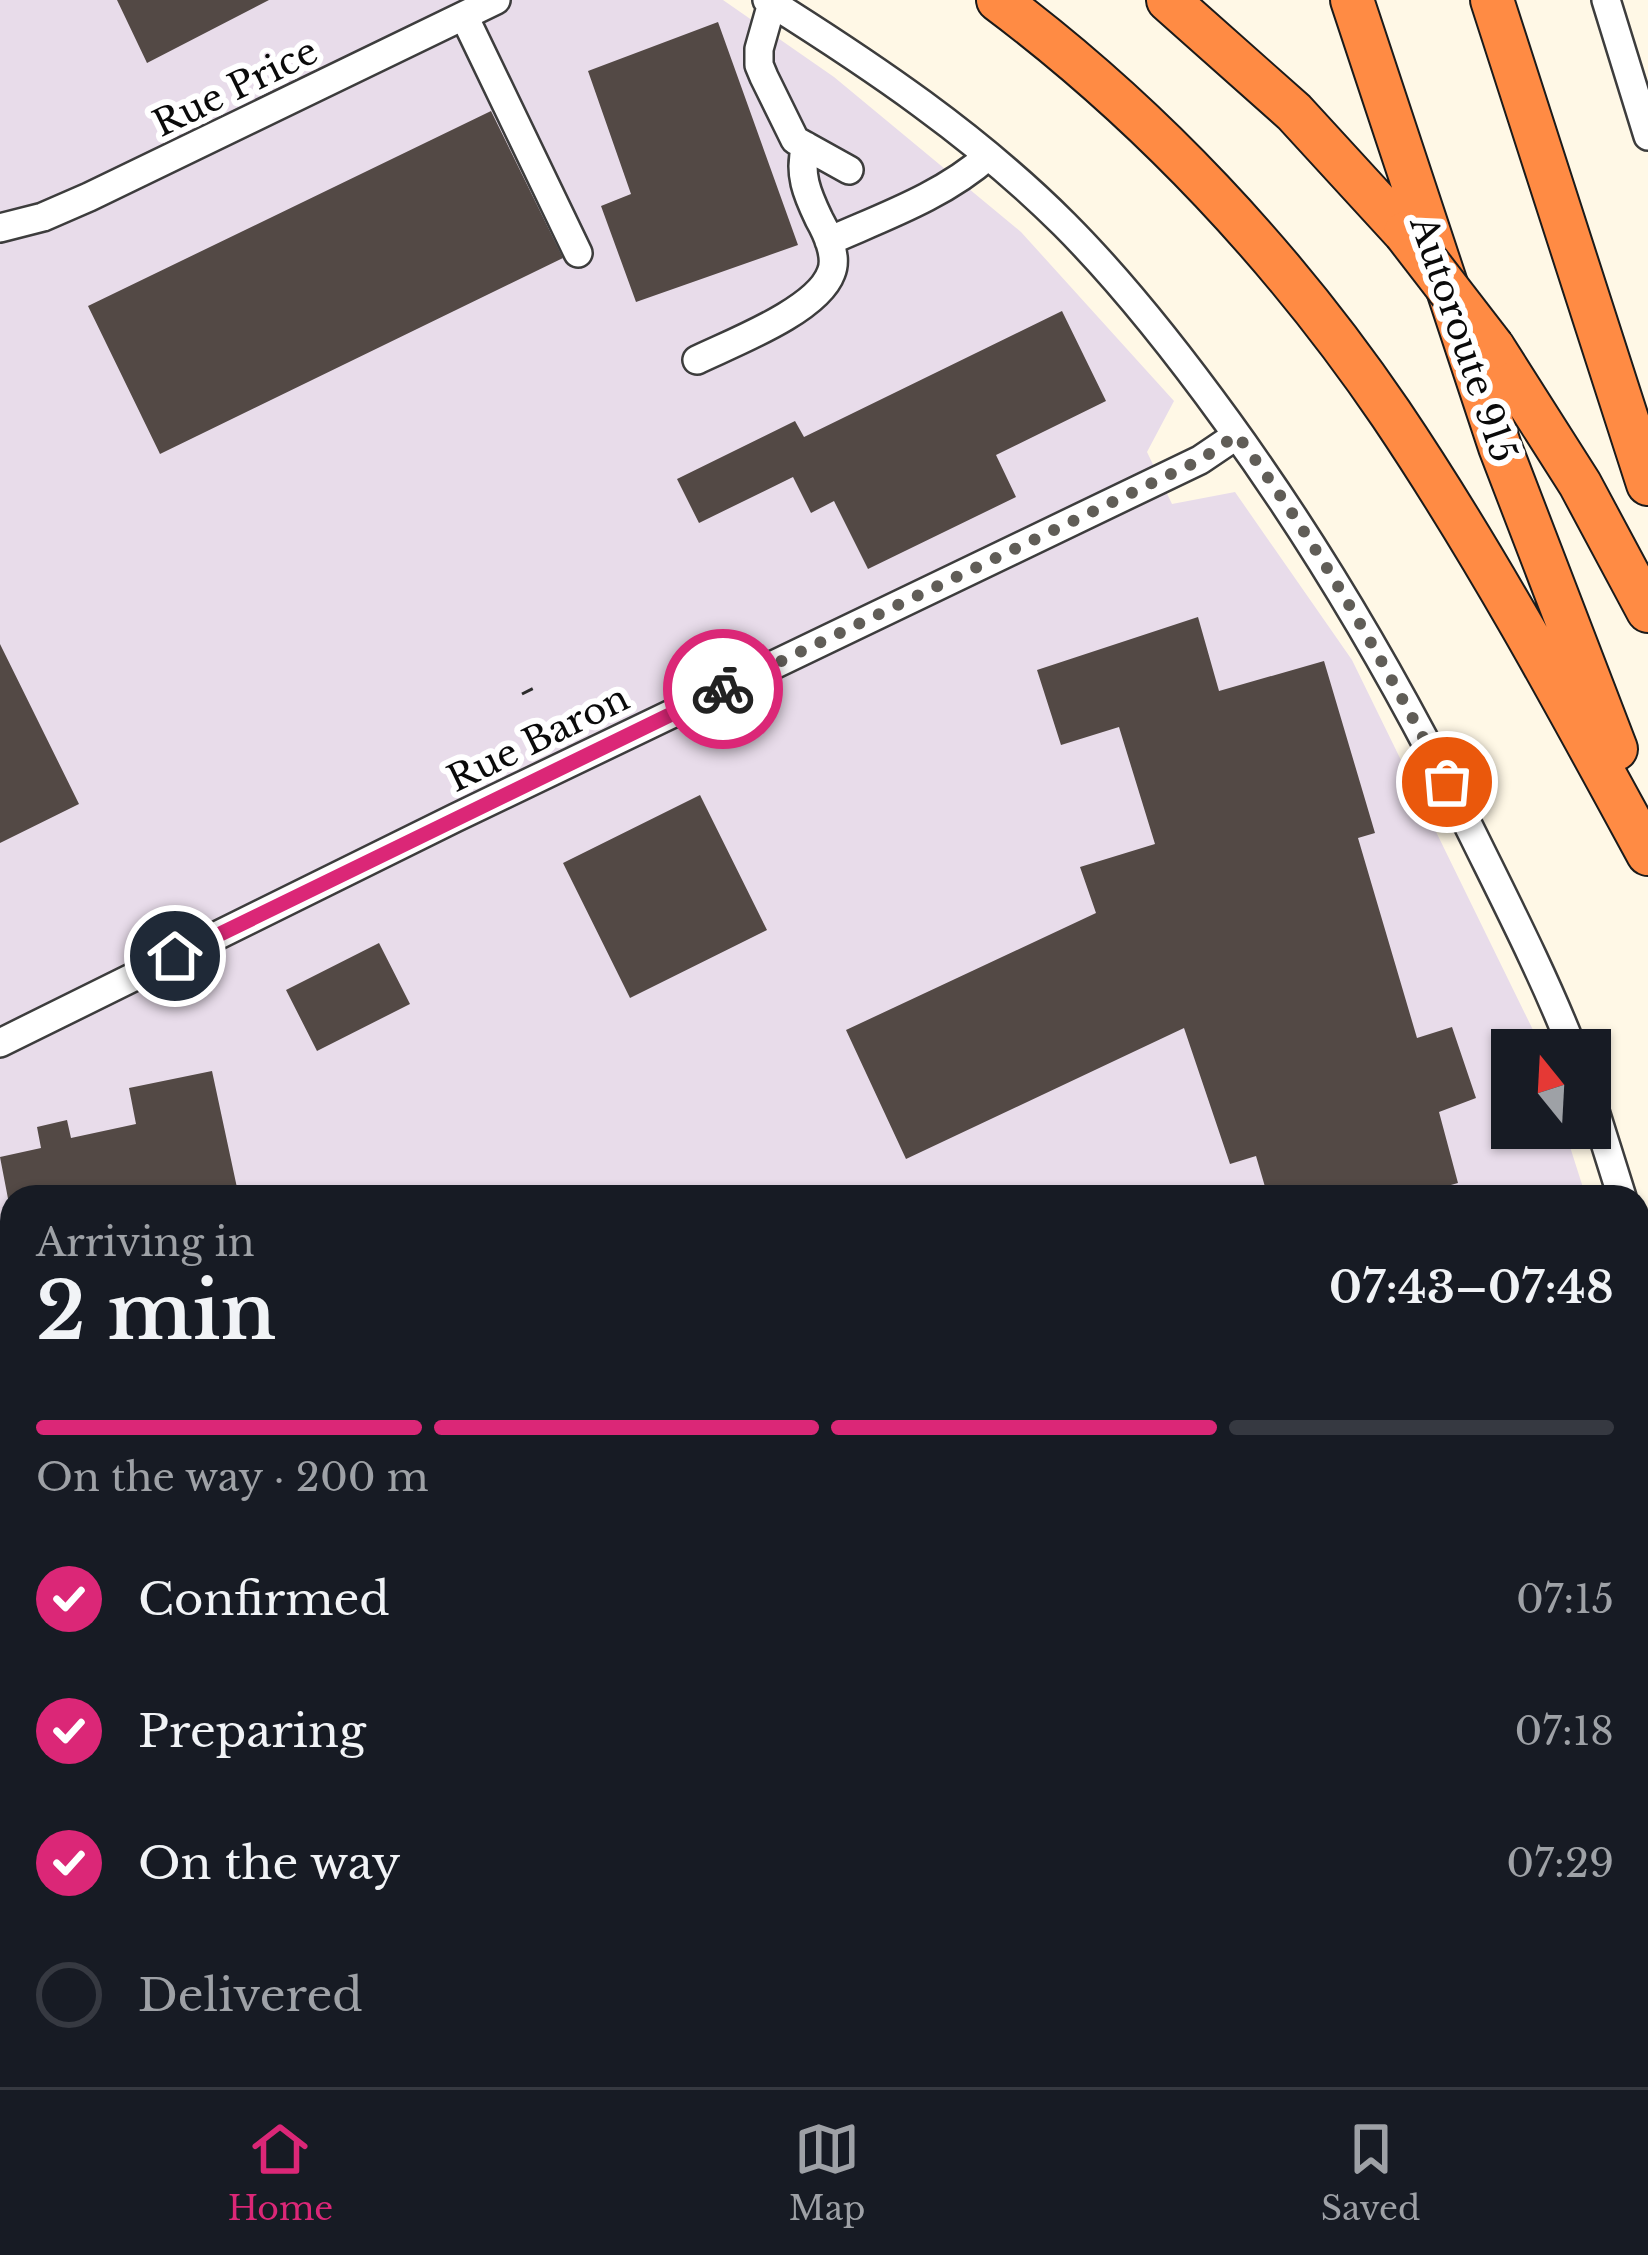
<!DOCTYPE html>
<meta charset="utf-8">
<style>
:root{--surface:#171b24;--page:#242831;--text:#f1f3f6;--muted:#9ea1a6;--line:#363941;--accent:#db2777}
body{margin:0;font-family:"Libre Baskerville",serif;background:var(--page);color:var(--text);height:100vh;display:flex;flex-direction:column;font-size:45px;white-space:nowrap}
*{box-sizing:border-box;margin:0}
p{font-size:39px;color:var(--muted)}
.icon{flex:none;width:66px;height:66px;fill:none;stroke:currentColor;stroke-width:2;stroke-linecap:round;stroke-linejoin:round}
.map{position:relative;flex:1;overflow:hidden}
.side{position:absolute;left:0px;top:1185px;width:1650px;height:903px;display:flex;flex-direction:column;background:var(--surface);border-radius:36px 36px 0 0;box-shadow:0 3px 9px #0004}
.side>*{flex:none}
.needle{width:78px;rotate:342deg}
.controls{position:absolute;left:1491px;top:1029px;display:grid;gap:24px}
.controls a{display:grid;place-items:center;width:120px;height:120px;border-radius:0px;background:var(--surface);box-shadow:0 3px 9px #0004;font-size:60px}
.pin{position:absolute;display:grid;place-items:center;width:102px;height:102px;color:#fff;margin:-51px;border:6px solid #fff;border-radius:50%;box-shadow:0 3px 12px #0007}
.courier{position:absolute;display:grid;place-items:center;width:120px;height:120px;margin:-60px;border:9px solid #db2777;border-radius:50%;background:#fff;color:#222;box-shadow:0 3px 15px #0007}
.overview em{font-style:normal;font-weight:600}
.overview div{display:flex;flex-direction:column-reverse}
.overview{display:flex;align-items:center;justify-content:space-between;height:204px;padding:0 36px}
h1{font-size:78px;font-weight:600;line-height:90px}
.bar{display:grid;grid-template-columns:repeat(4,1fr);gap:18px 12px;align-content:center;height:144px;padding:0 36px}
.bar i{height:15px;border-radius:9px;background:var(--line)}
.bar .on{background:var(--accent)}
.bar p{grid-column:span 4}
ol{padding:0 36px;list-style:none}
li{display:flex;align-items:center;gap:36px;height:132px}
li p{margin-inline-start:auto}
li .icon{padding:12px;border-radius:50%;background:var(--accent);color:#fff;stroke-width:4}
li:last-child{color:var(--muted)}
li i{width:66px;height:66px;border:6px solid var(--line);border-radius:50%}
.menu{display:flex;justify-content:space-around;align-items:center;height:168px;border-top:3px solid var(--line);background:var(--surface);font-size:33px;color:var(--muted)}
.menu a{display:grid;justify-items:center;gap:6px}
.menu .on{color:var(--accent)}
.map>svg:first-child{display:block}
.industrial{fill:#e8dcea}
.building{fill:#534945}
.lines{fill:none;stroke-linecap:round;stroke-linejoin:round}
.minor-casing{stroke:#3d3d3d;stroke-width:32}
.highway-casing{stroke:#1b1b1b;stroke-width:46}
.path{stroke:#2c2c2c;stroke-width:3;stroke-dasharray:12 6;stroke-linecap:butt}
.minor{stroke:#fff;stroke-width:27}
.highway{stroke:#ff8b44;stroke-width:42}
.highway-bridge-casing{stroke:#1b1b1b;stroke-width:46;stroke-linecap:butt}
.highway-bridge{stroke:#ff8b44;stroke-width:42}
.done{stroke:#605d57;stroke-width:12;stroke-dasharray:0 21.6}
.route{stroke:#db2777;stroke-width:15}
.labels{text-anchor:middle;stroke-width:12;stroke-linejoin:round;paint-order:stroke}
.street-label{font-size:36px;fill:#0a0a0a;stroke:#fff}
</style>
<div class="map">
<svg width="1648" height="2087" viewBox="0 0 1648 2087">
<rect width="100%" height="100%" fill="#fff8e6"/>
<!-- industrial -->
<path class="industrial" d="M0,0h723l111,77 187,155 153,169 -27,51 25,52 63,-12 117,168 181,370 6,20h-27v78h52l22,69h-1574v570l-12,-69z
M1638,1364l10,34v689h-1580l-2,-11h1572z"/>
<!-- building -->
<path class="building" d="M117,0h152l-122,63z
M718,22l80,223 -162,57 -35,-96 30,-12 -43,-123z
M491,111l72,147 -403,196 -72,-148z
M1062,311l44,90 -110,54 20,42 -148,72 -34,-68 -23,12 -18,-36 -94,46 -22,-44 118,-58 9,16z
M1198,617l21,74 105,-30 51,172 -17,5 59,200 35,-11 24,71 -37,14 19,71 -50,14h-140l-12,-41 -26,8 -46,-136 -278,131 -60,-129 250,-117 -16,-46 75,-23 -36,-117 -58,18 -24,-75z
M0,644l79,160 -79,39z
M700,795l67,135 -137,68 -67,-135z
M379,943l31,61 -93,47 -31,-61z
M212,1071l27,126h-227l-2,12 -10,-52 41,-9 -4,-21 30,-7 4,18 65,-14 -7,-36z
M1638,1578l10,25v42l-10,4z
M1648,1824v107l-10,5v-107z
M170,2076h181l3,11h-181z
M1303,2076h52l-22,11h-24z
M1487,2076h92l6,11h-121z"/>
<g class="lines">
<!-- minor casing -->
<g class="minor-casing">
<path id="minor" d="M767,0c105,66 209,136 297,224 60,60 113,128 163,197 95,131 175,269 246,414 35,71 71,141 100,215
M1606,0l42,136
M772,3l-13,46v16l5,12 31,63 54,30
M464,16l114,237
M0,228l43,-11 46,-20 407,-197
M829,241c54,-24 114,-45 159,-85
M697,360c35,-17 120,-49 134,-87 7,-16 -4,-40 -12,-54 -12,-25 -21,-46 -13,-73
M0,1043l455,-225 745,-358 37,-25
M1590,1095l32,102
M1638,1252l10,34
M1638,1489l10,-4
M1648,1672l-5,1 5,15
M1638,1756l10,-4
M0,1816l12,56
M55,2076l3,11"/>
</g>
<!-- highway casing -->
<g class="highway-casing">
<path id="highway" d="M998,0c152,114 286,257 393,414 95,141 176,291 257,440
M1168,0l126,112 111,121
M1352,0l148,447 116,302
M1492,0l156,484
M1493,347l87,137 68,127"/>
</g>
<!-- path -->
<path class="path" d="M522,694l14,-7"/>
<!-- minor -->
<use href="#minor" class="minor"/>
<!-- highway -->
<use href="#highway" class="highway"/>
<!-- highway-bridge casing -->
<g class="highway-bridge-casing">
<path id="highway-bridge" d="M1405,233l88,114"/>
</g>
<!-- highway-bridge -->
<use href="#highway-bridge" class="highway-bridge"/>
</g>
<g class="lines">
<!-- done -->
<path class="done" d="M723,689l477,-229 37,-25c82,109 146,227 210,347"/>
<!-- route -->
<path class="route" d="M175,956l548,-267"/>
</g>
<g class="labels">
<!-- street labels -->
<g class="street-label">
<text transform="translate(235 87) rotate(-26)" y="13">Rue Price</text>
<text transform="translate(1464 339) rotate(71)" y="13">Autoroute 915</text>
<text transform="translate(538 738) rotate(-26)" y="13">Rue Baron</text>
</g>
</g>
</svg>
<div class="controls">
<a><svg class="needle" viewBox="-14 -14 28 28"><path d="M0-13l5 13h-10z" fill="#e53935"/><path d="M0 13l5-13h-10z" fill="#9ea1a6"/></svg></a>
</div>
<div class="pin" style="left:1447px;top:782px;background:#ea580c"><svg class="icon" aria-label="bag" viewBox="0 0 24 24"><path d="M5 8h14l-1 12H6zM9 8a3 3 0 0 1 6 0"/></svg></div>
<div class="pin" style="left:175px;top:956px;background:#1f2937"><svg class="icon" aria-label="home" viewBox="0 0 24 24"><path d="M3 11l9-7 9 7M6 9v11h12V9"/></svg></div>
<div class="courier" style="left:723px;top:689px"><svg class="icon" aria-label="bike" viewBox="0 0 24 24"><circle cx="6" cy="16" r="4"/><circle cx="18" cy="16" r="4"/><path d="M6 16l4-8h5l3 8M10 8l3 8H6M13 5h3"/></svg></div>
<section class="side">
<div class="overview"><div><h1>2 min</h1><p>Arriving in</p></div><em>07:43–07:48</em></div>
<div class="bar"><i class="on"></i><i class="on"></i><i class="on"></i><i></i><p>On the way · 200 m</p></div>
<ol>
<li><svg class="icon" aria-label="check" viewBox="0 0 24 24"><path d="M5 12l5 5 9-10"/></svg>Confirmed<p>07:15</p></li>
<li><svg class="icon" aria-label="check" viewBox="0 0 24 24"><path d="M5 12l5 5 9-10"/></svg>Preparing<p>07:18</p></li>
<li><svg class="icon" aria-label="check" viewBox="0 0 24 24"><path d="M5 12l5 5 9-10"/></svg>On the way<p>07:29</p></li>
<li><i></i>Delivered</li>
</ol>
</section>
</div>
<nav class="menu">
<a class="on"><svg class="icon" aria-label="home" viewBox="0 0 24 24"><path d="M3 11l9-7 9 7M6 9v11h12V9"/></svg>Home</a>
<a><svg class="icon" aria-label="map" viewBox="0 0 24 24"><path d="M3 6l6-2 6 2 6-2v14l-6 2-6-2-6 2zM9 4v14M15 6v14"/></svg>Map</a>
<a><svg class="icon" aria-label="saved" viewBox="0 0 24 24"><path d="M7 4h10v16l-5-4-5 4z"/></svg>Saved</a>
</nav>
